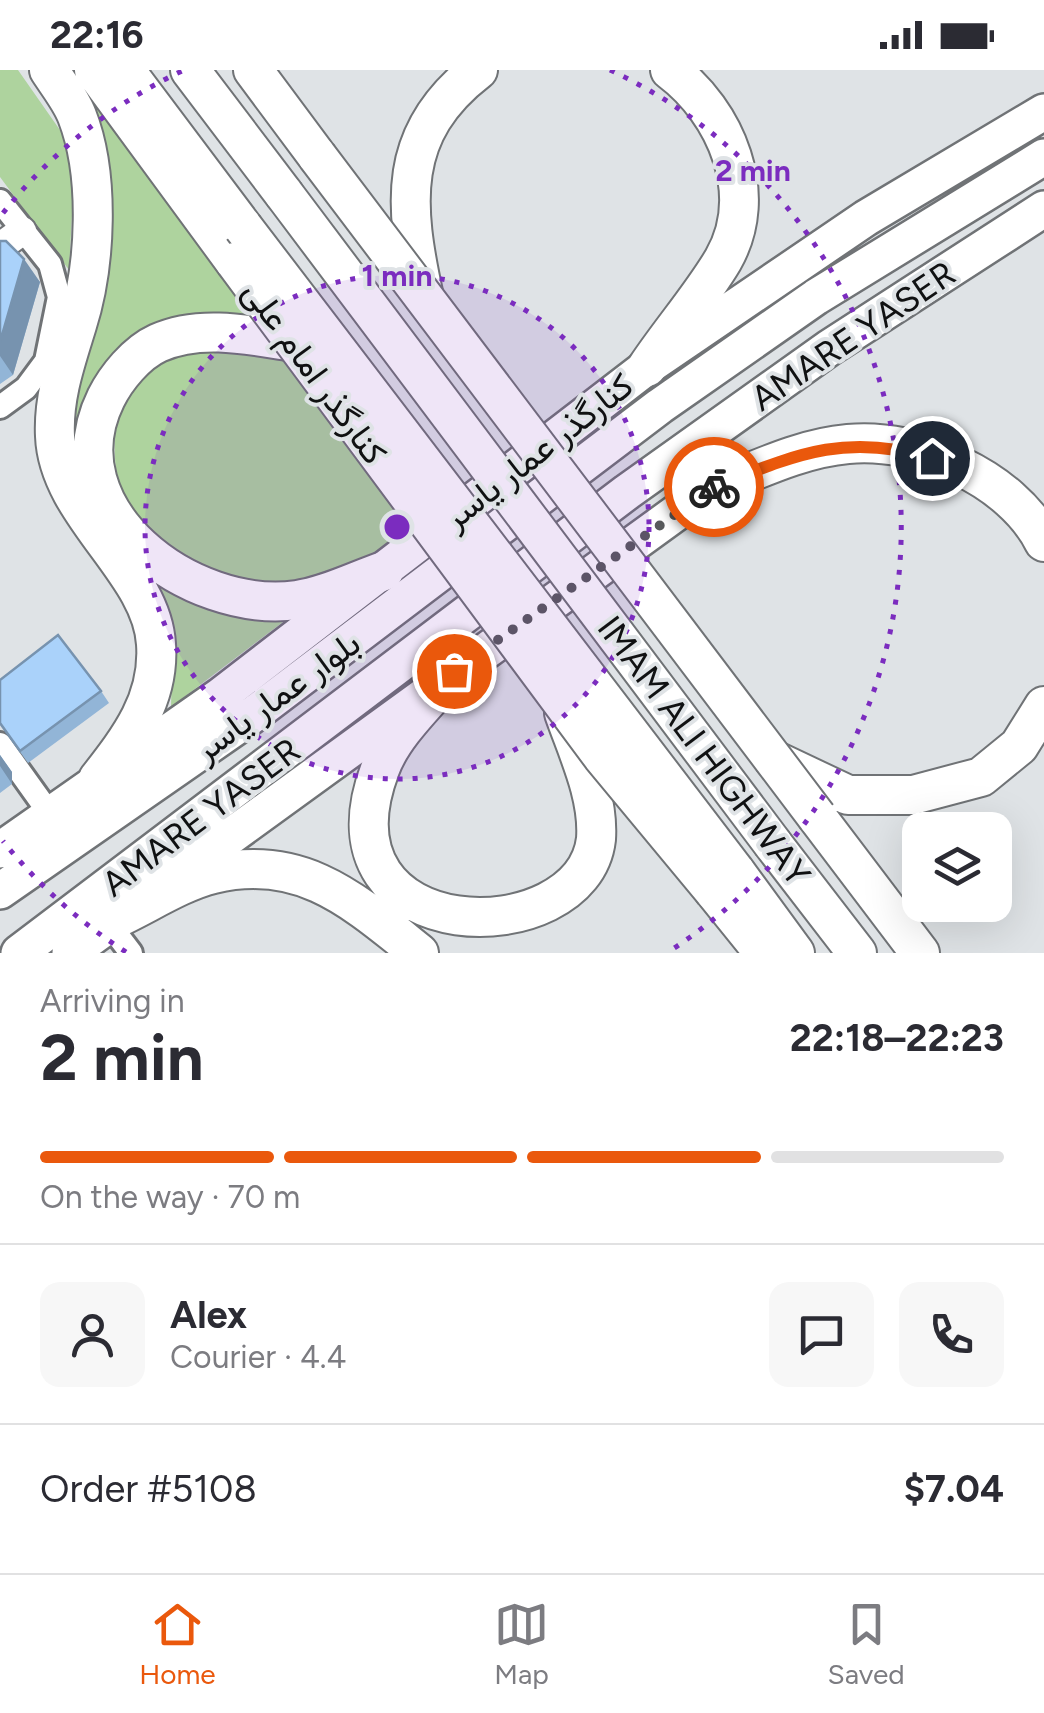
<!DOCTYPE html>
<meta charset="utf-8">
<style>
:root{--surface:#fff;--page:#f7f7f7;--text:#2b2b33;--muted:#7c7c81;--line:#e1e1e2;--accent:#ea580c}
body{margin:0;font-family:Figtree,Vazirmatn,sans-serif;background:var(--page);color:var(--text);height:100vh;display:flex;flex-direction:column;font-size:38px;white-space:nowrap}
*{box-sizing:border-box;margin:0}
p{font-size:32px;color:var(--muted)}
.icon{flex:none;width:55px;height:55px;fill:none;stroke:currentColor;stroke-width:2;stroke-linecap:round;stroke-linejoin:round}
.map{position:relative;height:883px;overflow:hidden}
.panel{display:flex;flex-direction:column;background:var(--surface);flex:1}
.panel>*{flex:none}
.controls{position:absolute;left:902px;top:742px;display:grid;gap:20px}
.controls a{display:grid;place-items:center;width:110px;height:110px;border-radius:20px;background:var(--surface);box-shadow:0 10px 40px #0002;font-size:50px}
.pin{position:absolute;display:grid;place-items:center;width:85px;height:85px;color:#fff;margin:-42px;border:5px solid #fff;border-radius:50%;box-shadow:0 2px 10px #0007}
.courier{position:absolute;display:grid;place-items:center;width:100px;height:100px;margin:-50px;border:8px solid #ea580c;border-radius:50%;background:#fff;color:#222;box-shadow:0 2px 12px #0007}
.head em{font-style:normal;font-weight:700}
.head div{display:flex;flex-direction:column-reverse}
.head{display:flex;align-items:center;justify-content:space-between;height:170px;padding:0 40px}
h1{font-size:65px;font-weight:700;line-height:75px}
.bar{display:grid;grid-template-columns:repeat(4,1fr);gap:15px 10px;align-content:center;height:120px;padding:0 40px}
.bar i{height:12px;border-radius:8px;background:var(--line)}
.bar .on{background:var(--accent)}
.bar p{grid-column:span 4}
.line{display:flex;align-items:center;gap:25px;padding:0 40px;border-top:2px solid var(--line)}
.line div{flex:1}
.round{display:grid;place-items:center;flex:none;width:105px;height:105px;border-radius:20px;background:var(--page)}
.status{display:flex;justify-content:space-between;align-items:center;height:70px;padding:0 50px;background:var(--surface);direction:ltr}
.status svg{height:28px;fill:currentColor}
.tabs{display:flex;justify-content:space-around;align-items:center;height:140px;border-top:2px solid var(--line);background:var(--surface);font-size:28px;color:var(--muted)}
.tabs a{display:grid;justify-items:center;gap:5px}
.tabs .on{color:var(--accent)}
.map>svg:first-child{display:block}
.green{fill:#aed39e}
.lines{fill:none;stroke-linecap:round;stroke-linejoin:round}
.minor-casing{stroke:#707376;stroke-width:28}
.tertiary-casing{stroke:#707376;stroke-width:32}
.primary-casing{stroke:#707376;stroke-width:40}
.trunk-casing{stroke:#707376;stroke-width:42}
.minor{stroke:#fff;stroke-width:22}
.tertiary{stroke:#fff;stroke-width:28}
.primary{stroke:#fff;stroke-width:35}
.trunk{stroke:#fff;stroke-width:38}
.trunk-bridge-casing{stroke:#707376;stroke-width:42;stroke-linecap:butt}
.trunk-bridge{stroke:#fff;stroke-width:38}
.wall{fill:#92b5d7}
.shaded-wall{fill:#7793af}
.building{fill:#aad2fa;stroke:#7793af;stroke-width:2.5}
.done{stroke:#585a5c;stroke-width:10;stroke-dasharray:0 18}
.route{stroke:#ea580c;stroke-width:12}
.ring{fill:none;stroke:#7b2cbf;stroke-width:5;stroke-dasharray:5 10}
.labels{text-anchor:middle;stroke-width:8;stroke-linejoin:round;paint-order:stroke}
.street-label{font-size:35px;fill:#101112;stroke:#dfe3e6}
.centre{fill:#7b2cbf;stroke:#dfe3e6;stroke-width:5}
.ring-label{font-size:30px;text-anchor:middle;font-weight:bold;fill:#7b2cbf;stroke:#dfe3e6;stroke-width:8;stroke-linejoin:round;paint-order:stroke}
</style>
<div class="status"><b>22:16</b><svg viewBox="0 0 49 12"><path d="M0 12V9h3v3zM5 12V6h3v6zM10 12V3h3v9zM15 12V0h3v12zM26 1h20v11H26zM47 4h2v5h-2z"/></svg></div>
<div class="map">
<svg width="1044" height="883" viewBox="0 0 1044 883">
<rect width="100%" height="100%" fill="#dfe3e6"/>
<!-- green -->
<path class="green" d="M0,0h18l51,73 5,37 -5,90 -69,-93z
M70,0l197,251c-37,-14 -63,-8 -100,3l-86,159 -12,-72 12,-56z
M204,274l74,13 19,11 119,158c-32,22 -67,48 -107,54 -57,9 -120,-11 -164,-48 -33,-27 -40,-106 -17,-142 16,-27 48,-36 76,-46z
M148,503l147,40 -124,94 1,-43z"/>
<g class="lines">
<!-- minor casing -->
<g class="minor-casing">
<path id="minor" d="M0,131l50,63 9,33 -13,64 -20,27 -26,19
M0,674l50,70
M109,854l22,29"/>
</g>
<!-- tertiary casing -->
<g class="tertiary-casing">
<path id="tertiary" d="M0,177l22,-16"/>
</g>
<!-- primary casing -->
<g class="primary-casing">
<path id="primary" d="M0,780l220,-154 427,-329 219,-149 178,-106
M0,821l246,-171 414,-314 156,-109 228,-140
M19,883l608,-461 202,-144 215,-139
M70,883l639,-464"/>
</g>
<!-- trunk casing -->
<g class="trunk-casing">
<path id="trunk" d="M49,0c9,14 22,30 28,46 23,59 19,149 0,209 -11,36 -24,72 -22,111 3,79 97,135 101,208 4,55 -26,94 -58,135
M94,0l141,192
M125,0l118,157
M190,0l94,124
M253,0l64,86
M424,227c-20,-92 -28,-164 54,-227
M293,272c-43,-7 -93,-18 -135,1 -22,10 -42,35 -52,55 -56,113 85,217 191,202 29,-4 60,-20 87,-29
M647,297c24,-36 54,-70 76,-107 38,-66 3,-148 -53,-190
M709,419c44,-17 91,-41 139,-45 70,-7 164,34 196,98
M454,601c-24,29 -61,62 -74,98 -69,183 203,184 216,70 3,-43 -18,-86 -32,-126
M774,690l74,35h65l68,-18 38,-31 25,-40
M817,747l103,136
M773,774l84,109
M735,801l60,82
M714,821l50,62
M115,849c31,-14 65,-37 98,-45 89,-21 141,27 206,79"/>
</g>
<!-- minor -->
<use href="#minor" class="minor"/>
<!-- tertiary -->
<use href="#tertiary" class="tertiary"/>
<!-- primary -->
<use href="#primary" class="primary"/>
<!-- trunk -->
<use href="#trunk" class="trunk"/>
<!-- trunk-bridge casing -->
<g class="trunk-bridge-casing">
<path id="trunk-bridge" d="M317,86l500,661
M284,124l489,650
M243,157l492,644
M235,192l367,494 112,135"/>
</g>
<!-- trunk-bridge -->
<use href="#trunk-bridge" class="trunk-bridge"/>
</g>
<!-- wall -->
<path class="wall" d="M0,171l40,41 -27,93 -13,9z
M101,621l8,12 -81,60 -28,-39z
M0,685l12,17v12l-12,9z"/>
<!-- shaded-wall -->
<path class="shaded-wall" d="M24,189l16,23 -27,93 -13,-19v-14z
M0,685l12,17v12l-12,-18z"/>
<!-- building -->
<path class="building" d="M0,171h6l18,18 -24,83z
M58,565l43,56 -81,60 -20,-28v-43z"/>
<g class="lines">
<!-- done -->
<path class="done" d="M454,601l260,-184"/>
<!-- route -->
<path class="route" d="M714,417c81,-32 130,-55 218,-29"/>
</g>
<!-- distance rings -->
<circle cx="397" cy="457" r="252" fill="#7b2cbf" fill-opacity=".12"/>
<g class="ring">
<circle cx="397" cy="457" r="252"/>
<path d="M126 882A504 504 0 0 1 3 771M3 143A504 504 0 0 1 184 0M610 0A504 504 0 0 1 668 882"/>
</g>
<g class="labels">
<!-- street labels -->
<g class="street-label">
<text transform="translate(853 266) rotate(-34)" y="12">AMARE YASER</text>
<text transform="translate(315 302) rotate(54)" y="12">کنارگذر امام علی</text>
<text transform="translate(538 381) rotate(-38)" y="12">کنارگذر عمار یاسر</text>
<text transform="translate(277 626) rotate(-36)" y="12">بلوار عمار یاسر</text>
<text transform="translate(704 681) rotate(53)" y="12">IMAM ALI HIGHWAY</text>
<text transform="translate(201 747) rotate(-37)" y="12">AMARE YASER</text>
</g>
</g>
<circle cx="397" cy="457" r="15" class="centre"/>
<g class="ring-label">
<text x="753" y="111">2 min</text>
<text x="397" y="216">1 min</text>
</g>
</svg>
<div class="controls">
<a><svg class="icon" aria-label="layers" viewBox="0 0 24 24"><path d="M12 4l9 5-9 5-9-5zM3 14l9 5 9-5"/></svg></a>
</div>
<div class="pin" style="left:454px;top:601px;background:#ea580c"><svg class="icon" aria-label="bag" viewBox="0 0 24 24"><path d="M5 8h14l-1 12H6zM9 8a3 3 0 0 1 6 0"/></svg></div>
<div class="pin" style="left:932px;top:388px;background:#1f2937"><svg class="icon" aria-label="home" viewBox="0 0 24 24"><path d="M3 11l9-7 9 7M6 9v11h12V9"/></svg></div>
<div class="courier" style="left:714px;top:417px"><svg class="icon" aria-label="bike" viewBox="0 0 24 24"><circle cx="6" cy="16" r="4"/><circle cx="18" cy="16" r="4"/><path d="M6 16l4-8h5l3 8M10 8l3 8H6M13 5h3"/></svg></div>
</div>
<section class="panel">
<div class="head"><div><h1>2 min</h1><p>Arriving in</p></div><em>22:18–22:23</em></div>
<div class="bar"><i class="on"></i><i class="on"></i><i class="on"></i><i></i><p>On the way · 70 m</p></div>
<div class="line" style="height:180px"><a class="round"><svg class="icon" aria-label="person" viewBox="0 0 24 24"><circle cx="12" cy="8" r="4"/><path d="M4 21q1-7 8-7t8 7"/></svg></a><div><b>Alex</b><p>Courier · 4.4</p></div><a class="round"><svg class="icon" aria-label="chat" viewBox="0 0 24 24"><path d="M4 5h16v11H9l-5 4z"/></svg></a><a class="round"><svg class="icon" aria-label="phone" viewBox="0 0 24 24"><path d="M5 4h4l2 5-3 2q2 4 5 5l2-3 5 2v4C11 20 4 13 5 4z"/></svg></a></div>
<div class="line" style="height:130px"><div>Order #5108</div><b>$7.04</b></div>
</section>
<nav class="tabs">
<a class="on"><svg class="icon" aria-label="home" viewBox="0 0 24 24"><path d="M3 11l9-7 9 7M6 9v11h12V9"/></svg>Home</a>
<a><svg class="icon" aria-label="map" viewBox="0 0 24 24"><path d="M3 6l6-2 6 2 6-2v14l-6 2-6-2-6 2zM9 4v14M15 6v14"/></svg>Map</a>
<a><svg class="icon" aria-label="saved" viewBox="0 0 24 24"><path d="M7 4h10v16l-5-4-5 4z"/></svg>Saved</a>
</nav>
